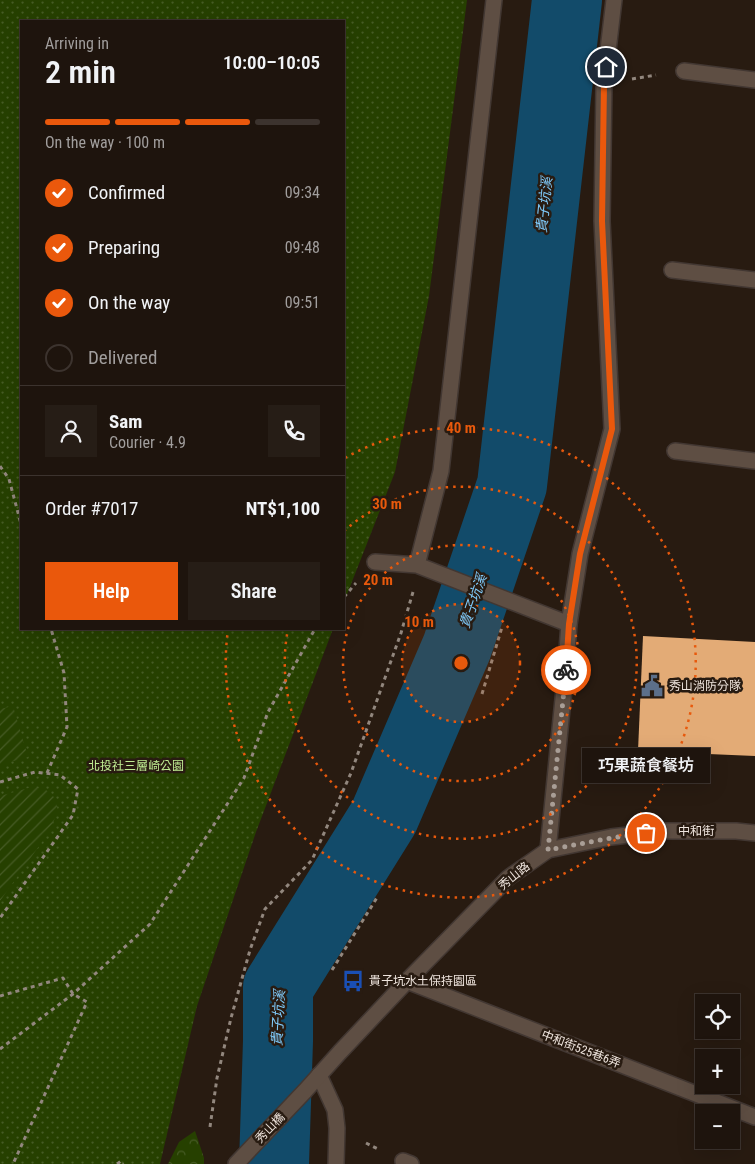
<!DOCTYPE html>
<meta charset="utf-8">
<style>
:root{--surface:#1e140d;--page:#261d16;--text:#f1f3f6;--muted:#a19e9d;--line:#3c332e;--accent:#ea580c}
body{margin:0;font-family:"Roboto Condensed","Noto Sans TC",sans-serif;background:var(--page);color:var(--text);height:100vh;display:flex;flex-direction:column;font-size:19px;white-space:nowrap}
*{box-sizing:border-box;margin:0}
p{font-size:16px;color:var(--muted)}
.icon{flex:none;width:28px;height:28px;fill:none;stroke:currentColor;stroke-width:2;stroke-linecap:round;stroke-linejoin:round}
.map{position:relative;flex:1;overflow:hidden}
.drawer{position:absolute;left:20px;top:20px;width:325px;height:610px;display:flex;flex-direction:column;background:var(--surface);border-radius:0px;box-shadow:0 5px 20px #0002,0 0 0 1px var(--line)}
.drawer>*{flex:none}
.buttons{position:absolute;left:695px;top:994px;display:grid;gap:10px}
.buttons a{display:grid;place-items:center;width:45px;height:45px;border-radius:0px;background:var(--surface);box-shadow:0 5px 20px #0002,0 0 0 1px var(--line);font-size:25px}
.pin{position:absolute;display:grid;place-items:center;width:42px;height:42px;color:#fff;margin:-21px;border:2px solid #fff;border-radius:50%;box-shadow:0 1px 5px #0007}
.courier{position:absolute;display:grid;place-items:center;width:50px;height:50px;margin:-25px;border:4px solid #ea580c;border-radius:50%;background:#fff;color:#222;box-shadow:0 1px 6px #0007}
.bubble{position:absolute;height:35px;border-radius:0px;background:var(--surface);box-shadow:0 5px 20px #0002,0 0 0 1px var(--line);font-size:16px;font-weight:600;line-height:35px;text-align:center}
.head em{font-style:normal;font-weight:600}
.head div{display:flex;flex-direction:column-reverse}
.head{display:flex;align-items:center;justify-content:space-between;height:85px;padding:0 25px}
h1{font-size:32px;font-weight:600;line-height:38px}
.bar{display:grid;grid-template-columns:repeat(4,1fr);gap:8px 5px;align-content:center;height:60px;padding:0 25px}
.bar i{height:6px;border-radius:4px;background:var(--line)}
.bar .current{background:var(--accent)}
.bar p{grid-column:span 4}
.line{display:flex;align-items:center;gap:12px;padding:0 25px;border-top:1px solid var(--line)}
.line div{flex:1}
.round{display:grid;place-items:center;flex:none;width:52px;height:52px;border-radius:0px;background:var(--page)}
ol{padding:0 25px;list-style:none}
li{display:flex;align-items:center;gap:15px;height:55px}
li p{margin-inline-start:auto}
li .icon{padding:5px;border-radius:50%;background:var(--accent);color:#fff;stroke-width:4}
li:last-child{color:var(--muted)}
li i{width:28px;height:28px;border:2px solid var(--line);border-radius:50%}
.action{display:flex;gap:10px;margin-top:auto;padding:10px 25px}
.action a{flex:1;height:58px;border-radius:0px;background:var(--accent);color:#fff;font-size:20px;font-weight:600;line-height:58px;text-align:center}
.action a+a{background:var(--page);color:var(--text)}
.map>svg:first-child{display:block}
.forest{fill:url(#forest-crowns)}
.park{fill:url(#park-dots)}
.garden{fill:url(#garden-furrows)}
.lines{fill:none;stroke-linecap:round;stroke-linejoin:round}
.river{stroke:#124b6a;stroke-width:70}
.building{fill:#e3ab76}
.service-casing{stroke:#423732;stroke-width:18}
.minor-casing{stroke:#423732;stroke-width:18}
.tertiary-casing{stroke:#423732;stroke-width:18}
.path{stroke:#92877e;stroke-width:3;stroke-dasharray:4 4;stroke-linecap:butt}
.service{stroke:#5e4e43;stroke-width:15}
.minor{stroke:#5e4e43;stroke-width:15}
.tertiary{stroke:#5e4e43;stroke-width:15}
.done{stroke:#a99e96;stroke-width:5;stroke-dasharray:0 9}
.route{stroke:#ea580c;stroke-width:6}
.ring{fill:none;stroke:#e8590c;stroke-width:2.5;stroke-dasharray:2.5 5}
.labels{text-anchor:middle;stroke-width:5;stroke-linejoin:round;paint-order:stroke}
.poi-label{font-size:12px;fill:#efe5de;stroke:#281b11;text-anchor:start}
.park-label{font-size:12px;fill:#c0ed93;stroke:#281b11}
.street-label{font-size:12px;fill:#efe5de;stroke:#281b11}
.water-label{font-size:14px;font-style:italic;fill:#7fcafa;stroke:#281b11}
.centre{fill:#e8590c;stroke:#281b11;stroke-width:2.5}
.ring-label{font-size:15px;text-anchor:middle;font-weight:bold;fill:#e8590c;stroke:#281b11;stroke-width:5;stroke-linejoin:round;paint-order:stroke}
</style>
<div class="map">
<svg width="755" height="1164" viewBox="0 0 755 1164">
<defs>
<pattern id="forest-crowns" width="20" height="18" patternUnits="userSpaceOnUse" patternTransform="scale(1.25)"><rect width="20" height="18" fill="#264000"/><path d="M2 6a3 3 0 1 1 6 0M12 15a3 3 0 1 1 6 0" fill="none" stroke="#465b25"/></pattern>
<pattern id="park-dots" width="8" height="8" patternUnits="userSpaceOnUse" patternTransform="scale(1.25)"><rect width="8" height="8" fill="#264000"/><path d="M2 2h.1M6 6h.1" fill="none" stroke="#465b25" stroke-width="1.8" stroke-linecap="round"/></pattern>
<pattern id="garden-furrows" width="10" height="10" patternUnits="userSpaceOnUse" patternTransform="scale(1.25)"><rect width="10" height="10" fill="#264000"/><path d="M-1 1l2-2M0 10L10 0M9 11l2-2" fill="none" stroke="#465b25"/></pattern>
</defs>
<rect width="100%" height="100%" fill="#281b11"/>
<!-- forest -->
<path class="forest" d="M195,1131l9,27v6h-36l11,-22z"/>
<!-- park -->
<path class="park" d="M0,0h467l-38,296 -34,176 -51,130v-581h-323v608h312l-77,203 -59,174 -37,158h-160z"/>
<!-- garden -->
<path class="garden" d="M13,706l15,51 -28,8v-56z
M32,787l14,3 9,8 3,13 -9,21 -49,69v-105z"/>
<g class="lines">
<!-- river -->
<path class="river" d="M274,1164l4,-123v-54l106,-170 73,-170 55,-162 55,-485"/>
</g>
<!-- building -->
<path class="building" d="M643,636l112,6v114l-117,-5z"/>
<g class="lines">
<!-- service casing -->
<g class="service-casing">
<path id="service" d="M375,562l42,3 152,59
M417,565l24,-94 53,-471
M407,981l348,136
M319,1075l16,35 2,18 -1,36
M403,1161l8,3"/>
</g>
<!-- minor casing -->
<g class="minor-casing">
<path id="minor" d="M684,71l71,9
M672,270l83,10
M675,451l80,10
M548,850l16,-161 5,-65 11,-70 32,-125 -10,-208 2,-137 10,-84"/>
</g>
<!-- tertiary casing -->
<g class="tertiary-casing">
<path id="tertiary" d="M236,1164l69,-73 35,-39 67,-71 101,-103 40,-28 63,-13 52,-6h73l19,2"/>
</g>
<!-- path -->
<path class="path" d="M632,79l24,-4
M0,466l9,13 12,45
M344,597l12,-14
M482,694l20,-67
M47,773l20,-46 -3,-54 -13,-44
M0,782l35,-10 25,3 18,14 -5,26 -73,103
M332,970l46,-74
M0,996l63,-18 10,16 14,8 -74,162
M0,1049l73,-55 77,-70 94,-146 24,-66 47,-83
M210,1127l7,-49 14,-60 19,-68 15,-41 47,-49 39,-87 50,-140 12,-41
M366,1143l12,6
M117,1164l4,-3 2,3"/>
<!-- service -->
<use href="#service" class="service"/>
<!-- minor -->
<use href="#minor" class="minor"/>
<!-- tertiary -->
<use href="#tertiary" class="tertiary"/>
</g>
<g class="lines">
<!-- done -->
<path class="done" d="M566,670l-18,180 63,-12 35,-5"/>
<!-- route -->
<path class="route" d="M566,670l3,-46 11,-70 32,-125 -10,-208 2,-137 2,-17"/>
</g>
<!-- distance rings -->
<circle cx="461" cy="663" r="59" fill="#e8590c" fill-opacity=".12"/>
<g class="ring">
<circle cx="461" cy="663" r="59"/>
<circle cx="461" cy="663" r="118"/>
<path d="M344 531A176 176 0 1 1 288 629"/>
<path d="M345 458A235 235 0 1 1 228 630"/>
</g>
<!-- icons -->
<defs>
<g id="civic-bare" transform="scale(1.725)"><path d="M-.6-6.5H3V-4.5H.6V-3L4-1V1h2V6H-6V1h2V-1L-.6-3ZM-1.2 2.5V6h2.4V2.5Z" fill="#5c6f8a" stroke="#281b11" stroke-width="2.5" paint-order="stroke"/></g>
<g id="bus-bare" transform="scale(1.725)"><path d="M-5-6H5V4H4V6H2V4H-2V6H-4V4H-5ZM-3.5-4V0h7V-4ZM-3.5 1.2v1.5H-2V1.2ZM2 1.2v1.5H3.5V1.2Z" fill="#1a4fb4" stroke="#281b11" stroke-width="2.5" paint-order="stroke"/></g>
</defs>
<g fill-rule="evenodd">
<use href="#civic-bare" x="652" y="686"/>
<use href="#bus-bare" x="353" y="981"/>
</g>
<g class="labels">
<!-- poi labels -->
<g class="poi-label">
<text x="669" y="690">秀山消防分隊</text>
<text x="369" y="985">貴子坑水土保持園區</text>
</g>
<!-- park labels -->
<g class="park-label">
<text x="136" y="770">北投社三層崎公園</text>
</g>
<!-- street labels -->
<g class="street-label">
<text x="696" y="835">中和街</text>
<text transform="translate(514 876) rotate(-39)" y="4">秀山路</text>
<text transform="translate(581 1049) rotate(21)" y="4">中和街525巷6弄</text>
<text transform="translate(270 1128) rotate(-46)" y="4">秀山橋</text>
</g>
<!-- water labels -->
<g class="water-label">
<text transform="translate(544 205) rotate(-84)" y="5">貴子坑溪</text>
<text transform="translate(473 601) rotate(-71)" y="5">貴子坑溪</text>
<text transform="translate(278 1018) rotate(-87)" y="5">貴子坑溪</text>
</g>
</g>
<circle cx="461" cy="663" r="8" class="centre"/>
<g class="ring-label">
<text x="461" y="433">40 m</text>
<text x="387" y="509">30 m</text>
<text x="378" y="585">20 m</text>
<text x="419" y="627">10 m</text>
</g>
</svg>
<div class="buttons">
<a><svg class="icon" aria-label="locate" viewBox="0 0 24 24"><circle cx="12" cy="12" r="6"/><path d="M12 2v4M12 18v4M2 12h4M18 12h4"/></svg></a>
<a>+</a>
<a>−</a>
</div>
<div class="pin" style="left:646px;top:833px;background:#ea580c"><svg class="icon" aria-label="bag" viewBox="0 0 24 24"><path d="M5 8h14l-1 12H6zM9 8a3 3 0 0 1 6 0"/></svg></div>
<div class="pin" style="left:606px;top:67px;background:#1f2937"><svg class="icon" aria-label="home" viewBox="0 0 24 24"><path d="M3 11l9-7 9 7M6 9v11h12V9"/></svg></div>
<div class="courier" style="left:566px;top:670px"><svg class="icon" aria-label="bike" viewBox="0 0 24 24"><circle cx="6" cy="16" r="4"/><circle cx="18" cy="16" r="4"/><path d="M6 16l4-8h5l3 8M10 8l3 8H6M13 5h3"/></svg></div>
<div class="bubble" style="left:582px;top:748px;width:128px">巧果蔬食餐坊</div>
<section class="drawer">
<div class="head"><div><h1>2 min</h1><p>Arriving in</p></div><em>10:00–10:05</em></div>
<div class="bar"><i class="current"></i><i class="current"></i><i class="current"></i><i></i><p>On the way · 100 m</p></div>
<ol>
<li><svg class="icon" aria-label="check" viewBox="0 0 24 24"><path d="M5 12l5 5 9-10"/></svg>Confirmed<p>09:34</p></li>
<li><svg class="icon" aria-label="check" viewBox="0 0 24 24"><path d="M5 12l5 5 9-10"/></svg>Preparing<p>09:48</p></li>
<li><svg class="icon" aria-label="check" viewBox="0 0 24 24"><path d="M5 12l5 5 9-10"/></svg>On the way<p>09:51</p></li>
<li><i></i>Delivered</li>
</ol>
<div class="line" style="height:90px"><a class="round"><svg class="icon" aria-label="person" viewBox="0 0 24 24"><circle cx="12" cy="8" r="4"/><path d="M4 21q1-7 8-7t8 7"/></svg></a><div><b>Sam</b><p>Courier · 4.9</p></div><a class="round"><svg class="icon" aria-label="phone" viewBox="0 0 24 24"><path d="M5 4h4l2 5-3 2q2 4 5 5l2-3 5 2v4C11 20 4 13 5 4z"/></svg></a></div>
<div class="line" style="height:65px"><div>Order #7017</div><b>NT$1,100</b></div>
<div class="action"><a>Help</a><a>Share</a></div>
</section>
</div>
